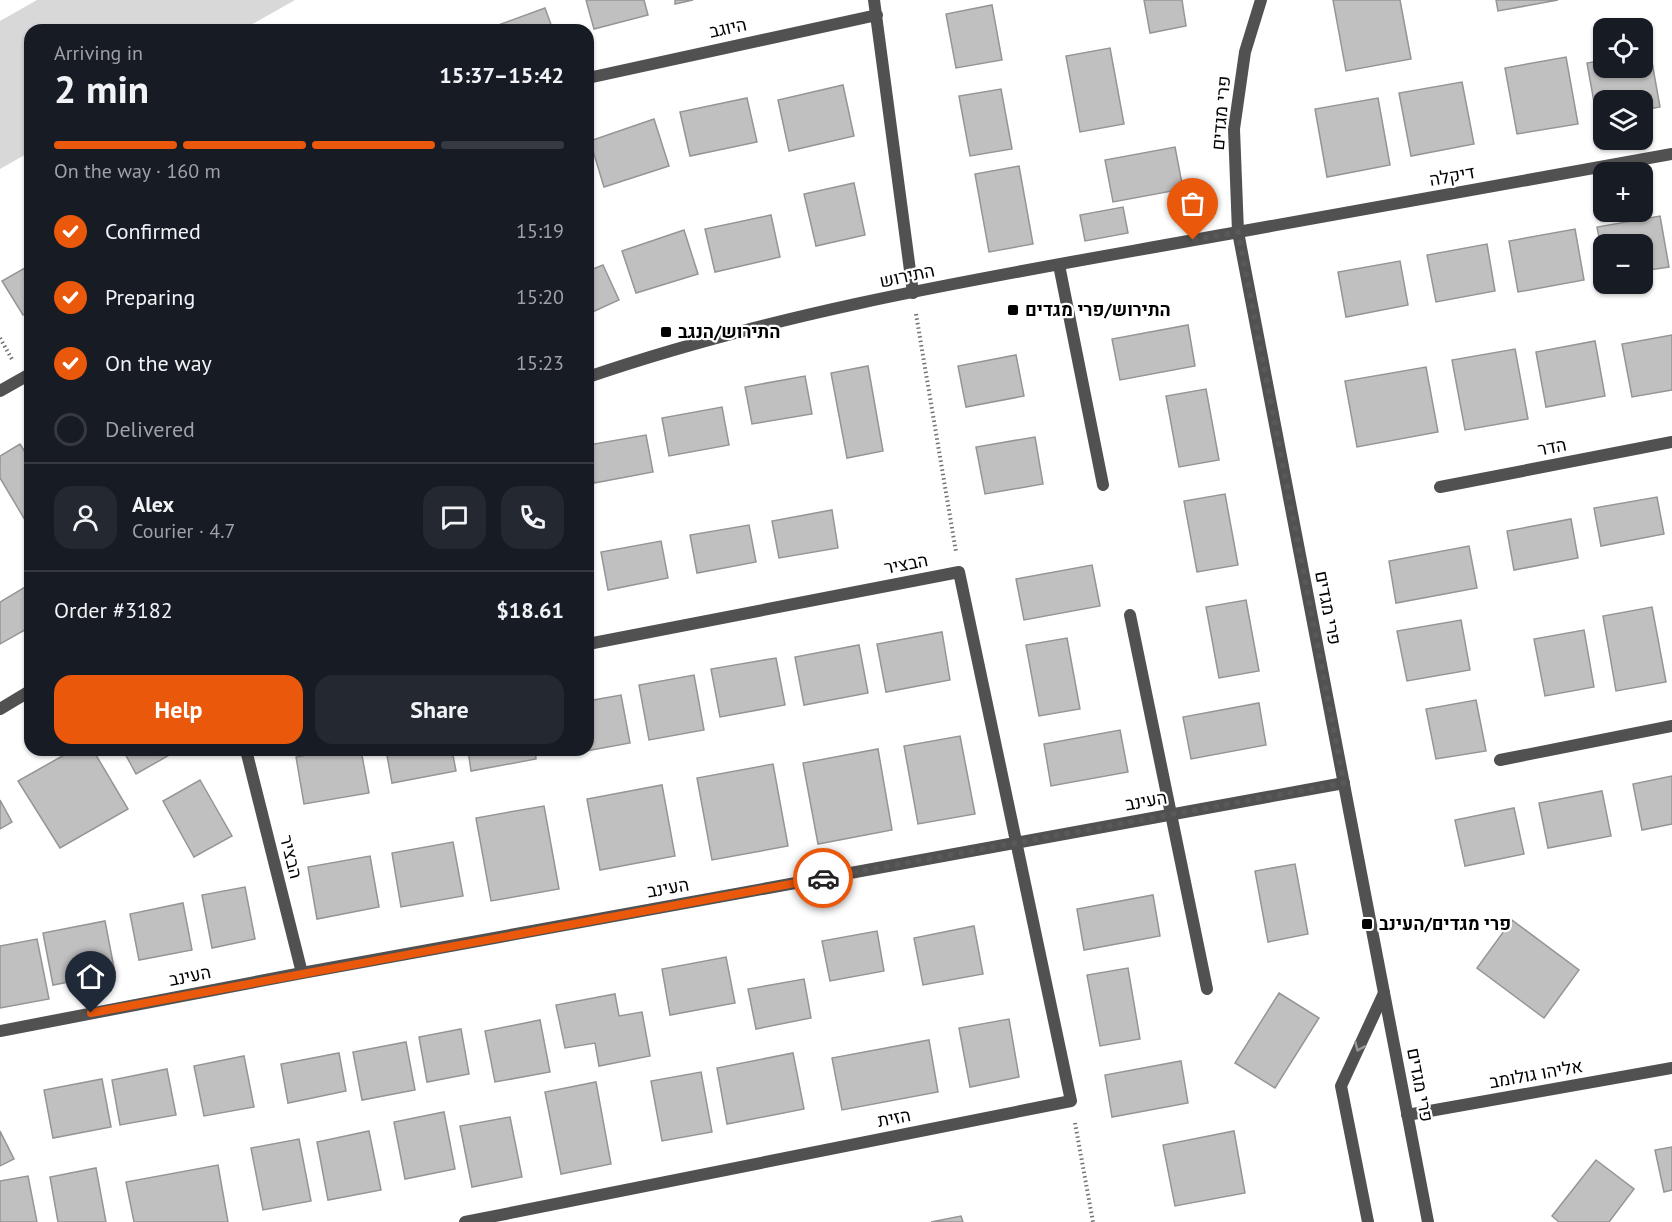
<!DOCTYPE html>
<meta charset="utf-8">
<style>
:root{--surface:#171b24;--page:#242831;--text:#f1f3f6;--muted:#9ea1a6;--line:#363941;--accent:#ea580c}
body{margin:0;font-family:"PT Sans",Heebo,sans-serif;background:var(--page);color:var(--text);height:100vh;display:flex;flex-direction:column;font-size:22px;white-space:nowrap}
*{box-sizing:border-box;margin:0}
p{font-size:20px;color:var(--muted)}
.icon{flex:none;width:33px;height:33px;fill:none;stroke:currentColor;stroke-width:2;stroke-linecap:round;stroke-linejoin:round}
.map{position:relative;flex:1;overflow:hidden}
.side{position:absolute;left:24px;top:24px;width:570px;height:732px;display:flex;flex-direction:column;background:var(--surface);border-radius:18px;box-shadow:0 2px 4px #0004}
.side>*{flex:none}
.controls{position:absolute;left:1593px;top:18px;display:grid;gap:12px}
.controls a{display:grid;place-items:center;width:60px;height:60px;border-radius:12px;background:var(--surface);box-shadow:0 2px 4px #0004;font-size:30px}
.pin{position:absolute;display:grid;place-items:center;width:51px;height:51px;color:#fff;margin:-62px -26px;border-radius:50% 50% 50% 0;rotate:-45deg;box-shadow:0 0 6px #0007}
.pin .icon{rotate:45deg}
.courier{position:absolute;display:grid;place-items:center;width:60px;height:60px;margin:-30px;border:4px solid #ea580c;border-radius:50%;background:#fff;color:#222;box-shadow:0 2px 8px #0007}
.overview em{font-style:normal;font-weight:800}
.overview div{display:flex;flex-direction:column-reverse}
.overview{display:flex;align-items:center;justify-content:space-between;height:102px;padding:0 30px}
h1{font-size:39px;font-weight:800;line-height:45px}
.bar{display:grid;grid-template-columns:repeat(4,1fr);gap:9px 6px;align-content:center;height:72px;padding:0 30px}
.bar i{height:8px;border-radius:4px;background:var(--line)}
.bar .current{background:var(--accent)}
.bar p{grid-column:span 4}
.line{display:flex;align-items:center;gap:15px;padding:0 30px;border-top:2px solid var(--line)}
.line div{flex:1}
.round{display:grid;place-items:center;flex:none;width:63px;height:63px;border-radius:18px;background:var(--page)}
ol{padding:0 30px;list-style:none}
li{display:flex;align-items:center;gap:18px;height:66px}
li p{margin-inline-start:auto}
li .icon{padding:6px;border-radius:50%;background:var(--accent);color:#fff;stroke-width:4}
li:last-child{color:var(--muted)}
li i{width:33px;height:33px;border:3px solid var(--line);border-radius:50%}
.button{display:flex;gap:12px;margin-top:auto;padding:12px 30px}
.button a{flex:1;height:69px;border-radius:18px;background:var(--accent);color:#fff;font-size:24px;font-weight:800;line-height:69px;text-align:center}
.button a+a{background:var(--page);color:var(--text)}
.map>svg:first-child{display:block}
.green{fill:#d8d8d8}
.building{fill:#c0c0c0;stroke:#959595;stroke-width:1.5}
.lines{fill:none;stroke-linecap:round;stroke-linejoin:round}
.path{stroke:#737373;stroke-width:4;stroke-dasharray:1.5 3;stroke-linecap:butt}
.service{stroke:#515151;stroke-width:12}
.minor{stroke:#515151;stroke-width:12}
.tertiary{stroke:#515151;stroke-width:12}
.oneway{stroke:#979797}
.done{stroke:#595959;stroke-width:6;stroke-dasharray:0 10.8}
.route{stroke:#ea580c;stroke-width:8}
.poi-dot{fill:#000;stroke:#fff;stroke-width:2}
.labels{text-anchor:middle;stroke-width:4.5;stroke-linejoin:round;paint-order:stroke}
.street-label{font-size:18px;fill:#000;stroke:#fff}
.poi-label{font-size:18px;font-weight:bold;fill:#000;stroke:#fff;text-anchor:start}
</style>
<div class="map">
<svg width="1672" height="1222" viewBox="0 0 1672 1222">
<rect width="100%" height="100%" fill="#fff"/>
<!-- green -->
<path class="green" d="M37,0h258l-53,30h-212v122l-30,17v-148z"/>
<!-- building -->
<path class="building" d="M586,0h58l4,15 -54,14z
M675,0h18l-18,4z
M1144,0h38l4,26 -36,7z
M1333,0h67l11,59 -65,12z
M1496,0h62l-60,11z
M992,5l10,55 -46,8 -10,-54z
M545,8l8,22h-59l-1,-3z
M1110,48l14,76 -44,8 -14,-76z
M1650,51l10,56 -18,3v-10h-38v18l-7,1 -10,-56 17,-3v8h38v-15z
M1566,57l12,67 -61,10 -12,-66z
M1462,82l12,62 -63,12 -12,-63z
M843,85l11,51 -65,15 -11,-51z
M1001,89l11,60 -42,7 -11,-60z
M747,98l10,44 -67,14 -10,-44z
M1378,98l12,67 -63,12 -12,-68z
M654,119l15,47 -65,21 -14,-46z
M1175,147l8,42 -70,13 -8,-42z
M1019,166l14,78 -44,8 -14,-78z
M854,183l11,52 -49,11 -12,-52z
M1123,207l5,26 -43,8 -5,-26z
M771,215l9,42 -65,15 -10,-43z
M1660,216l9,51 -27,4v-27h-38v20l-7,-37z
M1575,229l9,51 -66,12 -9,-51z
M684,230l14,44 -62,19 -14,-42z
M1487,244l8,47 -59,11 -9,-47z
M1400,261l8,44 -62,12 -8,-45z
M30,265v46l-7,4 -21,-34z
M603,265l16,35 -31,14v-43z
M1188,325l7,41 -75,14 -8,-41z
M1672,335v55l-40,7 -10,-53z
M1595,341l10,55 -59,11 -10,-55z
M1515,349l13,70 -63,11 -13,-70z
M1016,355l8,41 -58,11 -8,-41z
M868,366l15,85 -36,7 -16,-85z
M1426,367l12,65 -81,15 -12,-66z
M805,376l7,38 -60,10 -7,-37z
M1206,389l13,71 -40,7 -13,-71z
M722,407l7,38 -60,11 -7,-38z
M646,435l7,37 -59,11 -6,-38z
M1035,437l8,47 -58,10 -9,-47z
M20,444l10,16v64l-2,1 -28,-47v-22z
M1225,494l13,71 -41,7 -13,-71z
M1657,497l7,37 -63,12 -7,-38z
M832,510l6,38 -59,10 -7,-37z
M1571,519l7,39 -64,12 -7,-39z
M749,525l7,37 -59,11 -7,-38z
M661,541l7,37 -60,12 -7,-38z
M1469,546l8,42 -81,15 -7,-42z
M1092,565l8,41 -76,14 -8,-41z
M30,584v43l-30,17v-42z
M1246,600l13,71 -40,7 -13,-71z
M1652,607l14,75 -50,9 -13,-75z
M1461,620l9,50 -63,11 -10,-50z
M1584,630l10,57 -49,9 -11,-57z
M942,632l8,48 -64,12 -9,-48z
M1067,638l13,71 -41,7 -13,-71z
M859,645l9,48 -64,12 -9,-48z
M776,658l9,47 -65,12 -9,-48z
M694,675l10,55 -55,10 -10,-55z
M621,695l9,48 -65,12 -1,-5h24v-49z
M1476,700l10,51 -50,8 -10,-50z
M1259,703l7,42 -75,14 -8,-42z
M1120,730l8,42 -77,14 -7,-42z
M960,736l15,78 -57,10 -14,-78z
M878,749l14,81 -74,14 -15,-81z
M73,750h20l35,59 -68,39 -42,-67z
M123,750h49l1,3 -37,21z
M334,750h27l8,43 -65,11 -8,-47z
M386,750h66l4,21 -64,12z
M468,750h67l1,9 -65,12z
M773,764l15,82 -76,14 -15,-82z
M1672,776v48l-30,6 -9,-46z
M200,780l32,56 -38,21 -31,-56z
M662,785l13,71 -75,14 -13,-71z
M1602,791l9,45 -63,12 -9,-45z
M0,800l12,22 -12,7z
M544,806l15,83 -68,12 -15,-83z
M1514,808l10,46 -59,12 -10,-46z
M453,842l10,54 -62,11 -9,-54z
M370,856l9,51 -62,12 -9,-52z
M1295,864l13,70 -40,8 -13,-71z
M245,887l10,52 -43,9 -10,-53z
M1153,895l7,41 -76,14 -7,-41z
M183,903l9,47 -53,10 -9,-46z
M1512,920l67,50 -35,48 -67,-50z
M105,921l10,52 -62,12 -10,-52z
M974,926l9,48 -60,11 -9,-47z
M877,931l7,40 -54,10 -8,-40z
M37,939l12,60 -49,9v-62z
M726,957l9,46 -65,12 -8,-46z
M1128,968l12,71 -40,7 -13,-71z
M804,979l7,39 -55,11 -8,-40z
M1279,993l40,25 -44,70 -40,-25z
M615,994l4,22 23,-4 8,44 -51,10 -4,-23 -30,5 -9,-43z
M1009,1019l10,58 -49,10 -11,-59z
M540,1020l10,52 -55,10 -10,-51z
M461,1029l8,45 -42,8 -8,-45z
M929,1040l9,52 -96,18 -10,-52z
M406,1042l9,48 -53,10 -9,-48z
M339,1053l7,38 -58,12 -7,-39z
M793,1053l11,56 -77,15 -10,-56z
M244,1056l10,51 -50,9 -10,-50z
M1181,1061l7,42 -76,14 -7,-42z
M167,1069l9,46 -56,10 -8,-45z
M701,1072l11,60 -50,9 -11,-60z
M102,1079l9,48 -58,11 -9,-48z
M596,1082l15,82 -50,10 -16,-82z
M444,1112l11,57 -50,10 -11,-57z
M510,1117l12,60 -50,10 -12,-61z
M0,1131l14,28 -14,7z
M369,1131l12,59 -53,10 -11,-58z
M1234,1131l11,62 -70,13 -12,-61z
M299,1139l12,62 -48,9 -12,-62z
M1672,1147v43l-8,2 -9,-42z
M1596,1160l38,29 -25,33h-50l-7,-6z
M218,1165l10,57h-94l-8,-40z
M96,1168l10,54h-48l-8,-45z
M28,1176l9,46h-37v-41z
M961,1216l2,6h-32z"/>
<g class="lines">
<!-- path -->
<path class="path" d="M916,314l40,238
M0,338l13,23
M1075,1123l18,99"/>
<!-- service -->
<path class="service" d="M1059,265l44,220
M1130,615l77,374
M1368,1222l-27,-136 43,-93"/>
<!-- minor -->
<path class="minor" d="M874,0l39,293
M588,78l289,-63
M1238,232l434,-78
M0,391l30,-17
M1440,487l232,-45
M246,750l56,223
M1500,760l172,-34
M0,1031l302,-58 1042,-190
M465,1222l606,-121 -112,-529 -371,72"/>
<!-- tertiary -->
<path class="tertiary" d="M1261,0l-16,52 -11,77 4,103 190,990
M588,377c210,-72 432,-105 650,-145
M0,709l30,-18
M1407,1115l265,-47"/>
</g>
<!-- one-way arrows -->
<defs><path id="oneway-chevron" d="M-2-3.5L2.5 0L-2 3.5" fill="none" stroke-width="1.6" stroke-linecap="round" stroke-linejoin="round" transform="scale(1.5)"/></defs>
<use class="oneway" href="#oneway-chevron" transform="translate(1359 1047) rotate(114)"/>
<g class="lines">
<!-- done -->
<path class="done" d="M823,878l521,-95 -106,-551 -45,8"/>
<!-- route -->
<path class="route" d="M91,1013l732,-135"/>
</g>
<!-- markers -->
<g class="poi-dot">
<rect x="1007" y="304" width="12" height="12" rx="3"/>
<rect x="660" y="326" width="12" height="12" rx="3"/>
<rect x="1361" y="918" width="12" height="12" rx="3"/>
</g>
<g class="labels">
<!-- street labels -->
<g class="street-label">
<text transform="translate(728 28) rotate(-12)" y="6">היוגב</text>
<text transform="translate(1221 113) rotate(-85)" y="6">פרי מגדים</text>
<text transform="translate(1452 176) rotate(-10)" y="6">דיקלה</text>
<text transform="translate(907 276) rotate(-12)" y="6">התירוש</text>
<text transform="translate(1552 447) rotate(-11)" y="6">הדר</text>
<text transform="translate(906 564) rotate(-11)" y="6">הבציר</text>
<text transform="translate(1328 608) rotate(79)" y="6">פרי מגדים</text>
<text transform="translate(1146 801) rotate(-10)" y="6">העינב</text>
<text transform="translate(291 857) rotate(76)" y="6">הבציר</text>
<text transform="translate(668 888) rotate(-10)" y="6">העינב</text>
<text transform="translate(190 976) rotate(-11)" y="6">העינב</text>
<text transform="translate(1536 1074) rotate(-10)" y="6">אליהו גולומב</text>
<text transform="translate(1420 1085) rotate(79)" y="6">פרי מגדים</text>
<text transform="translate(894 1118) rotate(-11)" y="6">הזית</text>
</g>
<!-- poi labels -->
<g class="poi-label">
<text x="1025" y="316">התירוש/פרי מגדים</text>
<text x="678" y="338">התירוש/הנגב</text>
<text x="1379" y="930">פרי מגדים/העינב</text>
</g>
</g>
</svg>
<div class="controls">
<a><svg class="icon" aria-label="locate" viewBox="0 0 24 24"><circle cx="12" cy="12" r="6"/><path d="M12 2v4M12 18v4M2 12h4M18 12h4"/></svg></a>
<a><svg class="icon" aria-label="layers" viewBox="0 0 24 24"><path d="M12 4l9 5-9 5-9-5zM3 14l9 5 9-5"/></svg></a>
<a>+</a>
<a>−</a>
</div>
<div class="pin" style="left:1193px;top:240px;background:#ea580c"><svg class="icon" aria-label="bag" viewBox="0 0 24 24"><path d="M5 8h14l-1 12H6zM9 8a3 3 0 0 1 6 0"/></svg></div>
<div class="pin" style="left:91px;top:1013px;background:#1f2937"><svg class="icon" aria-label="home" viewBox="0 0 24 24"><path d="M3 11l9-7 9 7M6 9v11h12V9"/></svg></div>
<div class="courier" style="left:823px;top:878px"><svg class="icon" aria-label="car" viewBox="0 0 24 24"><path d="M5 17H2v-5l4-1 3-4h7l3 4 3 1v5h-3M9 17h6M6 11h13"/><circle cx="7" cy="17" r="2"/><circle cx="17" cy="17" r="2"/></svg></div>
<section class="side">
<div class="overview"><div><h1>2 min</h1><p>Arriving in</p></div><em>15:37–15:42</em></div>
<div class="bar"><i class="current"></i><i class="current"></i><i class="current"></i><i></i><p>On the way · 160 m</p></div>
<ol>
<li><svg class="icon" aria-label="check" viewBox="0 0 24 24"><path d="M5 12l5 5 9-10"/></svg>Confirmed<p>15:19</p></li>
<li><svg class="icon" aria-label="check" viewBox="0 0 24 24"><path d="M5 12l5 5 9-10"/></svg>Preparing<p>15:20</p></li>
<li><svg class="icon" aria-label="check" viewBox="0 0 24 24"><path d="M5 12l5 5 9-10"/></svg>On the way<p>15:23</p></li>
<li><i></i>Delivered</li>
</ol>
<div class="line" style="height:108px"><a class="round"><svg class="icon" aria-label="person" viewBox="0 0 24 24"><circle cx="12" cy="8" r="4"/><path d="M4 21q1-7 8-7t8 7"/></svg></a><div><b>Alex</b><p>Courier · 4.7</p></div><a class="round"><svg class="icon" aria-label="chat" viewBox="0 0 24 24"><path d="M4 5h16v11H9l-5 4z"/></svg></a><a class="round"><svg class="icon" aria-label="phone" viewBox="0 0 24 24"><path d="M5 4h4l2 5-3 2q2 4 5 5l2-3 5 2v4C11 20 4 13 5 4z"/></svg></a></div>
<div class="line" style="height:78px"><div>Order #3182</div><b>$18.61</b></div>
<div class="button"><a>Help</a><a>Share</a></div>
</section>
</div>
